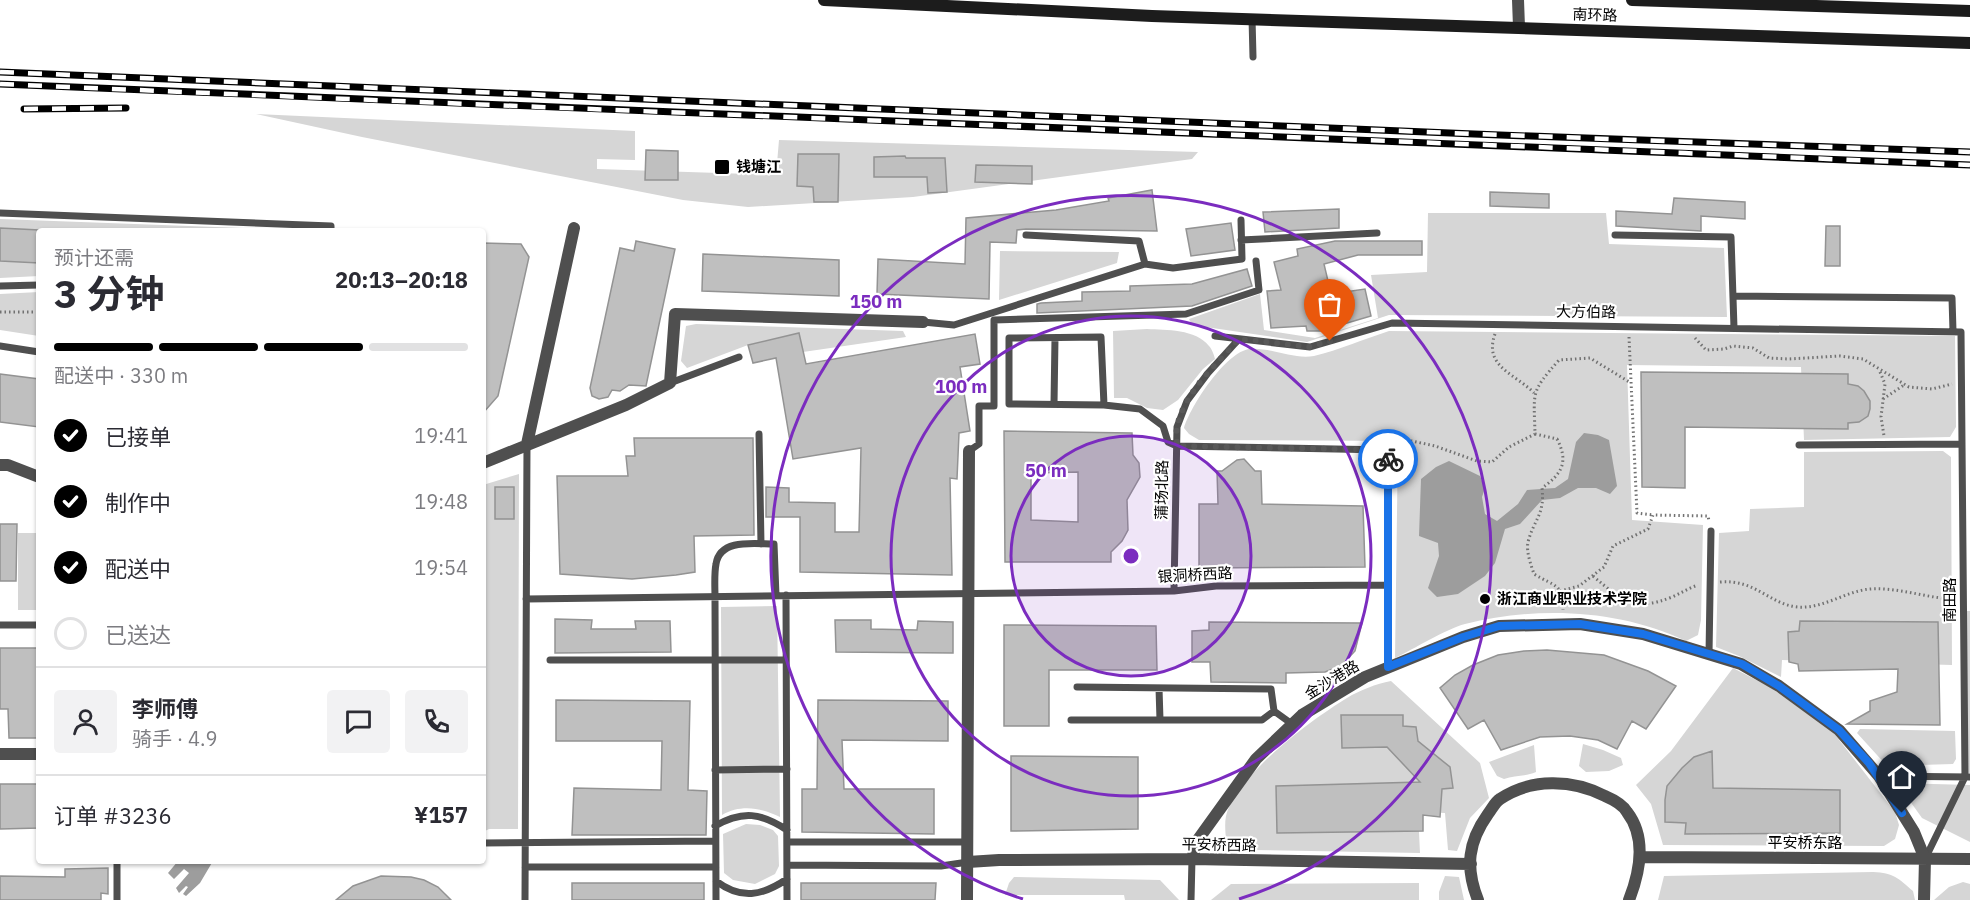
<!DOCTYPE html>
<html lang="zh">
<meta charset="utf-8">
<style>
:root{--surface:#fff;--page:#f2f2f3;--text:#2b2b33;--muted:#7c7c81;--line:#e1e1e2;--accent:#000}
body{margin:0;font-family:"IBM Plex Sans","Noto Sans SC",sans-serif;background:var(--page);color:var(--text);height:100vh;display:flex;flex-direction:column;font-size:22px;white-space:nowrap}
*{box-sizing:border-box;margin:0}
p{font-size:20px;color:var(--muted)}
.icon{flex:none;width:33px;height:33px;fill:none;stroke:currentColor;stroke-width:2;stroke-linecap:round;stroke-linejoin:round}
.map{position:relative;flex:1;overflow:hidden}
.sheet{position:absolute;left:36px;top:228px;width:450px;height:636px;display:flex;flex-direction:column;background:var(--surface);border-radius:6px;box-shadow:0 2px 4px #0004}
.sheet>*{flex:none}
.pin{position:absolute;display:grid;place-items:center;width:51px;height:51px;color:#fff;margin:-62px -26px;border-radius:50% 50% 50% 0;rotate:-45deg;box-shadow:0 0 6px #0007}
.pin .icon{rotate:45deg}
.courier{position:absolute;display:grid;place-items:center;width:60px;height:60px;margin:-30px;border:4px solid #1a73e8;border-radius:50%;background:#fff;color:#222;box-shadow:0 2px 8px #0007}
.summary em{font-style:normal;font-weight:700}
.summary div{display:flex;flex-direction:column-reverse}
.summary{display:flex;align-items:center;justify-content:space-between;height:102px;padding:0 18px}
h1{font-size:39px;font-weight:700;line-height:45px}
.bar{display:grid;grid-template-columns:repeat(4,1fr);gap:9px 6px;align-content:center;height:72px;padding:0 18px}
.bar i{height:8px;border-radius:4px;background:var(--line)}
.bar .current{background:var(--accent)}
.bar p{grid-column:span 4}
.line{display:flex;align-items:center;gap:15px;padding:0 18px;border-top:2px solid var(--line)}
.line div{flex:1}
.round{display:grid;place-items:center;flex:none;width:63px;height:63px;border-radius:6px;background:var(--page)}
ol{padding:0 18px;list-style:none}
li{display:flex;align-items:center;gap:18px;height:66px}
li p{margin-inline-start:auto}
li .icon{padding:6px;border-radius:50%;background:var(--accent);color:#fff;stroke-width:4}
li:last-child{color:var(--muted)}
li i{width:33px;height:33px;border:3px solid var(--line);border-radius:50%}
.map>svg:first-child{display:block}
.green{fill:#d6d6d6}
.water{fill:#9d9d9d}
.building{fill:#bfbfbf;stroke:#939393;stroke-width:1.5;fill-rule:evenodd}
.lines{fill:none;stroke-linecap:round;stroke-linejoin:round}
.path{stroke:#717171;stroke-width:3;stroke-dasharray:1.5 3;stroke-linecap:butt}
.service{stroke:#4f4f4f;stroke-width:7}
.minor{stroke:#4f4f4f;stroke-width:12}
.tertiary{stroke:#4f4f4f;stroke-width:12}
.secondary{stroke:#1c1c1c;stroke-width:12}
.rail-casing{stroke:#000;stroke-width:7}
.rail{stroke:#fff;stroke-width:4.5;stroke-dasharray:14;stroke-linecap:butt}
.done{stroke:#595959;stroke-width:6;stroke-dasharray:0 10.8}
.route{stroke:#1a73e8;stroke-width:8}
.ring{fill:none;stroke:#7b2cbf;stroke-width:3}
.poi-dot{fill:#000;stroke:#fff;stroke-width:2}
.labels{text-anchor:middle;stroke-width:4.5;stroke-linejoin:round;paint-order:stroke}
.street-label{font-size:15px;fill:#000;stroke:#fff}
.poi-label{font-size:15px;font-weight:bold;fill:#000;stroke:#fff;text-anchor:start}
.centre{fill:#7b2cbf;stroke:#fff;stroke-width:3}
.ring-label{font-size:18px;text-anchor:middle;font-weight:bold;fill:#7b2cbf;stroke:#fff;stroke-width:4.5;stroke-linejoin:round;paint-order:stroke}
</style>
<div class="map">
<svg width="1970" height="900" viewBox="0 0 1970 900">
<rect width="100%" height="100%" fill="#fff"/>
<!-- green -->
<path class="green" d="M256,114l379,17v29l-38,-1v10l179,6 3,-35 419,12 -6,7 -279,38 -165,10 -65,-7 -321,-63z
M1428,213h178l3,31 115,4 3,69 -338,-2 -82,27 -115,-17 -3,-6 71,-25 4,36 51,8 63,-20 -7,-43 56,-3z
M0,219l322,12h-283v45l-39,2z
M1000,251l119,1 -2,11 -118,37z
M39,292v44l-39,-6v-36z
M696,324l207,7 3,6 -103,15 -4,-19 -51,12 -61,23 -6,-7 5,-35z
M1147,329c19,1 49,0 62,17 3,3 5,9 6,13l-12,10 -25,31 -15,10 -16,-2 -20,-10h-13l-1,-67z
M1389,331l566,5 1,91 -6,10 -146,3 -3,-73 -174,-2 5,155 71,5 -2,95 -3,15 -12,6c-68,-32 -149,-35 -221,-17 -19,5 -51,25 -70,34l3,-217 -199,-1 -10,-6 -5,-6c6,-21 42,-77 66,-79 20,-2 44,11 64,7 25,-6 50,-17 75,-25z
M1943,451l8,6 1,208 -170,-5 -1,17 -42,-21 -23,-9 3,-114 30,-2 1,-22 54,-2v-55z
M519,474l-1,355h-29l-6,3v-347z
M18,533h21v77h-21z
M777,606l3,211c-18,-9 -39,-13 -58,-2l-1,-208z
M1967,611h3v162h-3z
M1733,668l37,19 63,45 62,80 4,13 -4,14 -11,7 -221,-1 -12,-41 -15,-19 35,-34z
M1391,681l89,82 9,35 -19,20 -13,33 -9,-1 -3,-37 -27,-1 2,41 -167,-3 -27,-11c-1,-12 -2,-21 3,-32 18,-39 82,-87 118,-109 13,-8 29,-14 44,-17z
M1860,729l95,2 1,28 -3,5 -66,2 -30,-33z
M1583,744l20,6 18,8 2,7 -14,6 -23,1 -7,-6z
M1534,745l2,27c-11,5 -22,3 -32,7l-7,-3 -8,-14z
M1897,783l73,2v57l-48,-24z
M746,824l14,1 13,5 5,6 1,30 -4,8 -20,10 -22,-4 -9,-7 -1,-39z
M1873,872c21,1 25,6 40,19l2,9h-257l6,-24z
M1445,876l14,1 5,23h-25v-8z
M1014,877l146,3 19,20h-54l-1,-5h-119l4,-12z
M1963,882l7,2v16h-36l15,-13z
M1419,883v17h-208l20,-16z"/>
<!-- water -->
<path class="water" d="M1584,433l14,2 11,5 8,46 -7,8 -14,-6h-18l-18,10 -18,2 -22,24 -15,5 -10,34 -10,13 -27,18 -21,3 -9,-9 11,-32 -1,-13 -19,-7 2,-57 15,-12 13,-6 31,15 5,12 -3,9 3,17 12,7 21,-17 9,-14 28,-2 13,-9 8,-37z
M178,861h35l-13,22 -14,13 -3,-2 5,-7 -2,-1 -7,7 -3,-5 13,-15 -5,-4 -10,10 -6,-6z"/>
<!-- building -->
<path class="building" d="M646,150l32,1v29h-33z
M798,154h41l-1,48h-24l-1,-15 -16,-1z
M905,156l1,2h39l2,34 -19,1 -1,-16h-53v-20z
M976,165l56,1v18l-57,-2z
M1152,190l5,41 -131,-2 -9,1 -1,13 -26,-1 -1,57 -112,-5 1,-35 87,5 1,-46 90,-8 53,-9 -1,-3z
M1490,192l59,2v14l-59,-2z
M1674,198l71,4v17l-44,-3v15l-85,-5v-15l56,3z
M1339,209v19l-74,4 -2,-20z
M1231,223l4,27 -44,6 -5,-27z
M1826,226h14v40h-15z
M0,228l39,2v33l-39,-2z
M636,241l39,8 -29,137 -17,-1 -9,6 -8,-1 -4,7 -9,2 -7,-3 -2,-8 30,-140 14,3z
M1335,241h87v14h-64l-34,9 7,30 34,-5 6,27 -51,15h-13l-1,-5 -35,2 -4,-37 14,-1 -7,-28 24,-6 -1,-7z
M483,243l38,1 8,13 -31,139 -15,17z
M703,254l136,6v36l-137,-5z
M1247,269l5,17 -60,20 -155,7v-9l4,-1 41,-2v-9l48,-1v-5l62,-2z
M799,333l7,31 169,-30 5,30 -20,3 10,64 -11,2 -2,46 -7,-1 2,97 -152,-3v-55h-34v-30l23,1v14l46,1v29h24l2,-84 -68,11 -17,-101 -23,5 -5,-18z
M1641,372l207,2v10l10,2 6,5 6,10v8l-2,7 -9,6 -11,1v6l-163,-2v61l-43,-1z
M0,374l39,5v48l-39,-5z
M1004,431l128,2 1,22 6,8 1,14 -13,23 1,30 -6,11 -11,11v10h-106zM1078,472v50l-47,-2v-47z
M634,438h119l1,97 -60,1 1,36 -19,3 -44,4 -72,-5 -3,-98h71l-2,-20h9z
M1244,459l11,12h6l1,33 101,2 2,61 -166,1v-64h19l-1,-33h5l15,-11z
M495,487h19v32h-19z
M0,524h17l-1,57h-16z
M555,619l37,1 -1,9h45l-1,-8h35l1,31 -116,1z
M835,620h36v9l46,1 1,-9 35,1v31l-117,-1z
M1800,621l138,1 2,103 -93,-1 23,-13v-10l27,-9 1,-23 -99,2 -1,-7 -9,-2 -1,-30 11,-1z
M1209,622l153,1 -7,28 -14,15 -16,6 -39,1v10l-75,-1 -1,-20h-18v-31l17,-1z
M1004,625l152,1 1,44h-108v56h-45z
M0,648h39v90h-30l-1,-29h-8z
M1547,650l57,5 44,16 28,15 -30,43 -14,-8 -15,28 -19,-9 -28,-4 -30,1 -39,13 -17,-30 -16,9 -28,-41 15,-13 18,-10 25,-10 26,-4z
M556,700l134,1 -2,89 19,1 -1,44h-134l2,-47 87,2 1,-49h-106z
M818,700l130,1v40l-106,-1 2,49h90v45l-132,-2v-43h15z
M1341,715h62v11l13,1 2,14 32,26 3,21 -11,1 -2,28 -17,-2v16l-146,2 -1,-47 144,-4 -33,-35 -45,1z
M1712,751l1,37 127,2v43l-155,1 1,-11 -21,-1v-22l2,-14 15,-18 12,-11z
M1011,756l127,1v72l-127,2z
M0,784h39v44l-39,1z
M108,868v26l-7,-1v7h-101v-24l65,1v-8z
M381,876l30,1 13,3 14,7 13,13h-115l17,-14z
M572,883h132v17h-132z
M801,883h135l-1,17h-134z"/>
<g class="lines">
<!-- path -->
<path class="path" d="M0,312h37l2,2
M1495,334c-12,33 21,40 39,59
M1629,337l8,176 16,2
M1695,338l11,12 18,-1 9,-3 20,2 16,10 20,1 51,-3 23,3 46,28 23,2 20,-5
M1880,372l5,12 -4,33 3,19
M1883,399l21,-14
M1535,434l22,5c12,23 5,35 -15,49 3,27 -8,31 -14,54 -2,10 3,23 6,32 21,13 29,9 29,36
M1398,446l14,-5 23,5 42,15 15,1 17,-15 26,-13c-1,-43 -5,-41 24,-74l31,-2 41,25
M1593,576c28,24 42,36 79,21 9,-4 17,-9 26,-12
M1720,582c36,-3 50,23 78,25 25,2 48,-16 72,-18 28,-2 56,9 83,10
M1560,591l19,-5 25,-19 9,-21 35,-17 5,-14 55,1 1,5"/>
<!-- service -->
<path class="service" d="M1252,18l1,39
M0,213l331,13v5
M1026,235l113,6 6,23
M1615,235l116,2 3,91
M1241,240l136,-7
M0,286l39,-1
M1733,296l219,2 1,33
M923,322l31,3 191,-61 28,4 69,-9 -1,-39
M1215,336l95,11 82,-24 569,9 4,445 -40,82
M0,346l39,6
M670,383l69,-26
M1054,404l1,-66
M1104,405l-3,-68 -92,1v66l95,1 36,4 23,17 5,16 9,4 211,4v217
M759,434l2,110
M1799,445l163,-1
M969,451l10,-7v-38h15v-86l192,-6 73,-24 -3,-29
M1174,591l3,-164 10,-26 21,-28 31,-34
M786,595l1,305
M526,599l648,-8 42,-5 171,-1
M0,625h39
M1709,654l2,-123
M550,660h236
M1077,687l194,2 3,22 18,13
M1159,688l1,32
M1071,720h191l12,-9
M715,770l72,-1
M1879,776l91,1
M715,826c28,-16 46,-13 72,4
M787,842h181
M483,843l232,-2
M787,865l154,1 27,-4
M525,867h191
M716,881c25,19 46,15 71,-2
M117,900v-39
M525,900l2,-456
M716,900l-1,-302c0,-11 -1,-24 1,-34 4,-26 39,-20 58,-20l2,52
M1191,900l1,-41"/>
<!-- minor -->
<path class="minor" d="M527,444l47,-216
M483,463l143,-58 44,-22 5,-69 248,8
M0,465h8l31,12
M0,754h39
M1640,857l330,2
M1192,859l5,-18 59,-82 46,-44 63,-38 98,-40 36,-11 81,-2 63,10 98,30 38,22 60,44 40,46 35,56 11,27 -1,41
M968,862l31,-2 193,-1 279,5
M967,900l2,-449
M1478,900c-13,-33 -10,-58 10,-86 4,-5 7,-12 12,-15 31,-21 72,-20 105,-3 7,3 18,9 22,16 20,26 13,60 2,88"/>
<!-- tertiary -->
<path class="tertiary" d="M1518,0l1,27"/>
<!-- secondary -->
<path class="secondary" d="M824,0l328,16 818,27
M1632,0l338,11"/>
<!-- rail casing -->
<g class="rail-casing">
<path id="rail" d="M0,72l1474,62 496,18
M0,84c657,29 1313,53 1970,81
M24,109l102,-1"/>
</g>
<!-- rail -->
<use href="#rail" class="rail"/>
</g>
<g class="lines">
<!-- done -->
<path class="done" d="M1330,341l-20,6 -71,-8c-22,25 -55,53 -62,88 -1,5 0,13 0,19l211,4v9"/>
<!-- route -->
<path class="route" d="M1388,459v208l75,-30 36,-11 81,-2 63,10 99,30 37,22 60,44 30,33 33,50"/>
</g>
<!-- distance rings -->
<circle cx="1131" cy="556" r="120" fill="#7b2cbf" fill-opacity=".12"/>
<g class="ring">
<circle cx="1131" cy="556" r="120"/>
<circle cx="1131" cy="556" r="240"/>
<path d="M1023 899A360 360 0 1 1 1239 899"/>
</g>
<!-- markers -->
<g class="poi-dot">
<rect x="714" y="159" width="16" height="16" rx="3"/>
<circle cx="1485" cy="599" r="6"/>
</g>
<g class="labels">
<!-- street labels -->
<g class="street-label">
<text transform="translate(1595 15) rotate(2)" y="5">南环路</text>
<text transform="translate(1586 312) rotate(1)" y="5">大方伯路</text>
<text transform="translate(1162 490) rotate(-89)" y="5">蒲场北路</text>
<text transform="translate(1195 575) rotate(-3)" y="5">银洞桥西路</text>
<text transform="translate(1950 600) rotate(-90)" y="5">南田路</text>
<text transform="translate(1332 680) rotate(-31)" y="5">金沙港路</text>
<text x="1805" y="848">平安桥东路</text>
<text transform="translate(1219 845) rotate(1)" y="5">平安桥西路</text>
</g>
<!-- poi labels -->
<g class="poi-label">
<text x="736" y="172">钱塘江</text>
<text x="1497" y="604">浙江商业职业技术学院</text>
</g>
</g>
<circle cx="1131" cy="556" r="9" class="centre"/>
<g class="ring-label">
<text x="876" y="308">150 m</text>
<text x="961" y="393">100 m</text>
<text x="1046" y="477">50 m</text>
</g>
</svg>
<div class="pin" style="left:1330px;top:341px;background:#ea580c"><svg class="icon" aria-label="bag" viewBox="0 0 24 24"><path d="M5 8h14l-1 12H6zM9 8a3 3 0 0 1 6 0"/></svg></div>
<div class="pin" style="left:1902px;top:813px;background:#1f2937"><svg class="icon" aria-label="home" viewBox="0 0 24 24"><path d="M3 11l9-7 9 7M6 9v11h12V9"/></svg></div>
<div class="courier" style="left:1388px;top:459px"><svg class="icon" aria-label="bike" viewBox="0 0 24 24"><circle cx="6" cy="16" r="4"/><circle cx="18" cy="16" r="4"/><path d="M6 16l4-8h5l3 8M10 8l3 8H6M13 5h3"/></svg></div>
<section class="sheet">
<div class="summary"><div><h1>3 分钟</h1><p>预计还需</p></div><em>20:13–20:18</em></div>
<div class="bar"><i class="current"></i><i class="current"></i><i class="current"></i><i></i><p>配送中 · 330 m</p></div>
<ol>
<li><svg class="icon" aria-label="check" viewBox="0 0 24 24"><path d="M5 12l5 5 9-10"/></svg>已接单<p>19:41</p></li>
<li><svg class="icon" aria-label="check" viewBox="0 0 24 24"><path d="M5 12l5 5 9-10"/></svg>制作中<p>19:48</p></li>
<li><svg class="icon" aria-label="check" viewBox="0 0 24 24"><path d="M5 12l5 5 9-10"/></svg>配送中<p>19:54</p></li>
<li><i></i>已送达</li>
</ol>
<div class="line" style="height:108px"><a class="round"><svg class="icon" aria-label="person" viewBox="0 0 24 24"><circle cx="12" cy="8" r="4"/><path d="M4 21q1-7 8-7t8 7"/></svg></a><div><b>李师傅</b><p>骑手 · 4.9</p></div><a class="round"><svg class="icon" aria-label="chat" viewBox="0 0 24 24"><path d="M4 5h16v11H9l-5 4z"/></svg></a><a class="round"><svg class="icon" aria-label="phone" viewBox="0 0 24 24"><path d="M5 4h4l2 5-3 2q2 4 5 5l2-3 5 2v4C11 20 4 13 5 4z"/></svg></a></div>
<div class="line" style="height:78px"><div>订单 #3236</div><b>¥157</b></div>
</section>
</div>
